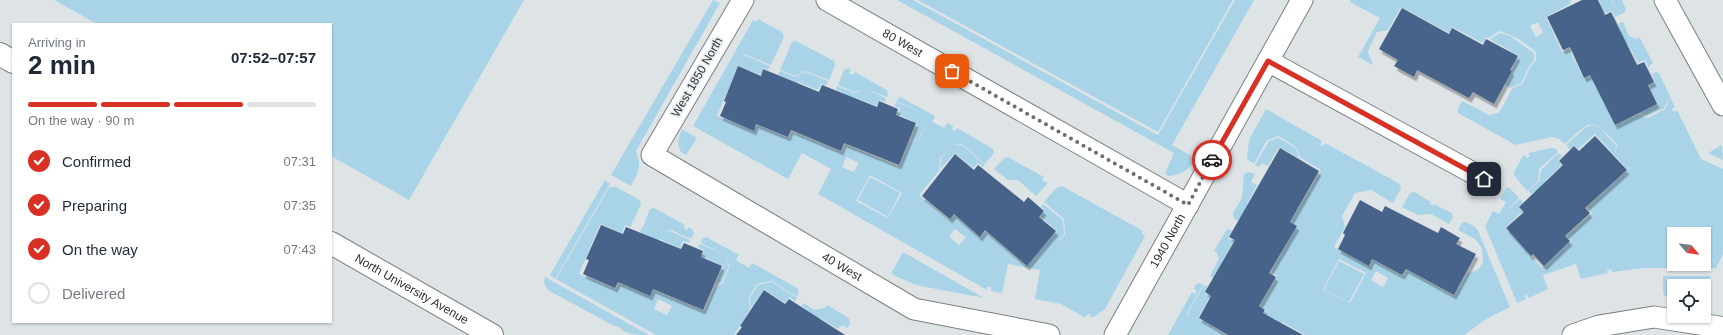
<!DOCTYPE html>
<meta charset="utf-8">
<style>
:root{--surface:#fff;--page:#f6f6f7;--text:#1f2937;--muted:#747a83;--line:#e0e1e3;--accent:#d93025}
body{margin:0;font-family:Helvetica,sans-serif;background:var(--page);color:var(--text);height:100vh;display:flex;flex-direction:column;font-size:15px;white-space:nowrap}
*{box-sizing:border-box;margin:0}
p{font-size:13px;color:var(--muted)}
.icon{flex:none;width:22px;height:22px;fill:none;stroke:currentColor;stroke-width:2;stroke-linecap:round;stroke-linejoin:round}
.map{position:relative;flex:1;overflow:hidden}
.drawer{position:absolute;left:12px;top:23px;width:320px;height:300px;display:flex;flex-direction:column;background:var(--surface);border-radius:0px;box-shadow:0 1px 3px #0004}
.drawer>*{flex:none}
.needle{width:26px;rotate:119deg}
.tools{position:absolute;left:1667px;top:227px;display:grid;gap:8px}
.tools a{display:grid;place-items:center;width:44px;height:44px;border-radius:0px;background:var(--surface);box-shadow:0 1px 3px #0004;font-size:20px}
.pin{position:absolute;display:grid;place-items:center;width:34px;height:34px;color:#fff;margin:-17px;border-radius:8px;box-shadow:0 2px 6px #0006}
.courier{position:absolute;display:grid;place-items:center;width:40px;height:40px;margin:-20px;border:3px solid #d93025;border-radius:50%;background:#fff;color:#222;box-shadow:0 1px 5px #0007}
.summary em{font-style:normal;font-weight:700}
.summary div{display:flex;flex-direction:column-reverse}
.summary{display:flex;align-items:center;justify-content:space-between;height:68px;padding:0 16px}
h1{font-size:26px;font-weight:700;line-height:30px}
.bar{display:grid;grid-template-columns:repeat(4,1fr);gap:6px 4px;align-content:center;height:48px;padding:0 16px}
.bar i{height:5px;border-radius:3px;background:var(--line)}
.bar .active{background:var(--accent)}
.bar p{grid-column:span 4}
ol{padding:0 16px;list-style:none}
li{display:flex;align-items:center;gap:12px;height:44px}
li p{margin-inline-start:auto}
li .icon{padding:4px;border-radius:50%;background:var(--accent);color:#fff;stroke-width:4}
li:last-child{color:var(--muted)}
li i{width:22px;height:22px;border:2px solid var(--line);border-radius:50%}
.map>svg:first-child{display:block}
.green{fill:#a9d4e8;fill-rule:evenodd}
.building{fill:#47638a;filter:url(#shadow)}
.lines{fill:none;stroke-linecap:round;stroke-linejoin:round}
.street-casing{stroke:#7a7f81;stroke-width:23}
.highway-casing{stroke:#7a7f81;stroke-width:24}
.street{stroke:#fff;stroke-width:21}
.highway{stroke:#fff;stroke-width:22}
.done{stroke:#6c6f71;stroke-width:4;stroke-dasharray:0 7.2}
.route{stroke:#d93025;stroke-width:5}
.labels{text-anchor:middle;stroke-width:4;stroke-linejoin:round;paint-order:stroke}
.street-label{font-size:12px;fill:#2f3132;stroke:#ebf0f3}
</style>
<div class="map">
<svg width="1723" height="335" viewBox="0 0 1723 335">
<defs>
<filter id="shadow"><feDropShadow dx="2.5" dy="4.5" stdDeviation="0" flood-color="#0004"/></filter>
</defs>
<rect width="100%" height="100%" fill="#dee3e6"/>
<!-- green -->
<path class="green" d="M54,0h470l-115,200 -78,-44v-132h-234z
M713,0l7,3 -84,148c6,16 3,20 -5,35l-20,-11z
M897,0h16l245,135 77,-135h19l-82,145 19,11 2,7c-7,9 -13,11 -24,13l-4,-2 9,-21z
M918,0h315l-75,132z
M1351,0h220l-1,4 -24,13 16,35 7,-3 15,30 7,-3 24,49 24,-11 9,4 17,-9 5,-12 5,10 -3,2 2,3 3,-2 24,49 22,10v85l-7,14h-71l-33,4 -1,-3 -4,1 1,3 -27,6 -5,-15 -33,11 5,14 -19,9 -2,-3 -3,1 2,3 -9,4 -32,-77 8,-15 6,3 7,-12 -6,-3 6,-11 3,-1 10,11 -13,13 14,-12 3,3 -4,5 4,4 -18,17 37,40 29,-27 -4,-5 25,-23 -5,-6 41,-37 -13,-14 2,-12c-26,-27 -26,-24 -52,0l-6,-5 -7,-2 -36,8 -58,-32v-4l4,-8 27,14 10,-2 13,-24 10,-5 9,-18 5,-6v-8c-12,-10 -22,-17 -37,-21l-10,7 -3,-1 -3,6 -31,-16 -3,6 -48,-26 -13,23 -11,2 -9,19 5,14 -15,-8 22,-39 -30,-16zM1538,22l5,11 -7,4 -6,-11zM1674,234h30v30h-30z
M1599,0h12l6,9 -5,-9h10l4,9 -1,3 -10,5 -3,-6 -7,2z
M758,19l24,13 2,5 -13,28 -25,-10 -5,2 5,-1 24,10 -2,4 -5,-2 -2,7 -23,-9 -21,50 37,15 3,-6 32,13 3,-6 50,20 3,-8 54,23 10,-24 11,-5 5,-12 -6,12 -9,4 7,-19 -20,-9 3,-6 -6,-2 2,-4 25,10 -25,-11 4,-4 35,19 -3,6 13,6 2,-5 6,3 -1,3 3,2 2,-3 36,21 1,4 -9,11 -23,-20h-9l-13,14 -1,13 -20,24 30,25 5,-5 26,22 6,-5 40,34 31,-35 -17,-15 5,-5 -4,-4 2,-3 20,16 1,14 -11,13 12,-13 -1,-15 -20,-17 12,-14 6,-2 81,45 -1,3 3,2 -40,73 -11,8h-4v-3h-3l-1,3h-2l-23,-13 -26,-5 5,-29 -32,-6 -6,29 -11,-2v-4h-4v3l-169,-96 13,-25 -29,-16 -14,26 -95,-53 60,-106 4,2zM846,157l13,6 -5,9 -12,-5zM870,175l32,18 -14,25 -32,-17zM955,229l11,8 -7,8 -10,-9z
M1623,22l6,14 7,3 4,-1 13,25 -5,4 -3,-7 -7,3 -10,-19 -6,3 -7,-13 6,-3 -3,-7z
M1500,33l10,3 24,17v7l-4,5 -9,18 -10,5 -6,-3 14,-29 -29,-17z
M796,41l38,20 1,4 -6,15 -24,-9 -10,5 -15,-6 12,-28z
M848,68l3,2 -2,3 4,2 2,-3 32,18 1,4 -1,3 -21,-8 20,9 -1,4 -6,-2 -3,6 -20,-8 -3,6 -14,-5 3,-7 -6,-2 1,-4 17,7 10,-3 -10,2 -16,-7 6,-15z
M780,71l15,6 10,-5 23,9 -2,5 -5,-2 -3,6 -20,-8 -3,7 -14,-6 2,-6 -5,-2z
M1656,72l3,1 11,23 -6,12 -17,8 -8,-3 19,-9 -9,-19 6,-3 -3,-8z
M1266,109l56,32 -2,4 3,1 2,-3 75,41 1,4 -8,15 -22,-13 -16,3 -13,23 3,11 -11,20 36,19 3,-6 30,17 4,-7 47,26 13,-22 12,-5 4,-7 -1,-14 -7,-9 -17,-9 4,-7 4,-1 9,5 3,4 32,76 -25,13 -21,15h-159l-23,-13 -8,13h-23l15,-25 -6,-4 17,-30 -6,-4 26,-46 -6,-4 30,-52 -20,-12 -6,-12 -17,-10 -11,4 -13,24 -7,-5 2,-19zM1339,259l27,14 -16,30 -27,-14zM1376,271l12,7 -5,9 -12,-7z
M1592,125l8,3 16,17 -1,11 -20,-22 -17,15 -4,-4 -4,5 -4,-5 19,-17z
M682,129l15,9 -11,17c-11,-4 -8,-18 -4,-26z
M1278,138l17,9 5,12 -21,-12 -11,19 -6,-3 -3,4 -4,-2 14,-24z
M953,144l9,1 23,20 -2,2 -5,-4 -5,5 -18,-15 -15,16 1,-11z
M1722,145l1,15 -15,-7z
M1551,148h4l3,4 -19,17 -1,12 -11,10 -14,-17 10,-18 1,-1 3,3 3,-2 -2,-3z
M1558,153l4,3 -4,5 4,4 -16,15 5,6 -11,11 -5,-6 -4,3 -3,-3 11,-10 2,-11z
M1008,157l36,20 -2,3 6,3 -12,13 -18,-16h-10l-14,-11 10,-11z
M1248,172l7,2 -4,8 6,3 -10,19 6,4 -7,13 -7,-3 -1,3 -4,-3 -1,-5 9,-15 2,-24z
M870,177l30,16 -12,24 -30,-17z
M605,180l5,4 -55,95 -5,-4z
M610,186l2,2 2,-2 26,14 1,4 -7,16 -21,-7 20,7 -2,7 -6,-2 -3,8 -22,-9 -21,50 37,15 3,-6 31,13 3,-6 51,21 11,-24 8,-4 7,-17 -5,-11 -24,-12 2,-5 3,-1 33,18 -3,5 13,8 3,-5 45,25 2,4 -2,5 -25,-16 -15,3 -8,13 1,12 -16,26h-78l-100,-56zM658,299l14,7 -5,9 -13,-6z
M1414,192l17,10 -1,2 3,2 1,-2 18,9 1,4 -4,7 -18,-10 -13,1 -16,-8 8,-14z
M654,208l31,17 -1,3 3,2 2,-3 3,2 2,4 -3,6 -20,-9 -9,2 8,-1 20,9 -1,3 -6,-2 -3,7 -20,-9 -3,8 -13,-6 3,-6 -7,-3 2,-5 17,6 -16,-6 7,-18z
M1227,229l5,2 -4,7 6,3 -11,19 6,4 -13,9 -3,5 -3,-2 9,-17 -2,-6 -3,-2z
M700,244l25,11 4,11 -7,16 -7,3 8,-19 -21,-9 2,-7 -6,-3z
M903,252l81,46 -68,-13 -23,-10 -1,-3z
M1339,261l25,13 -15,28 -25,-13z
M1663,276h48l-7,12v-2h-22v-3h-9l1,13 -7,1 -4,-3z
M545,277l104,58c-10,0 -24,0 -30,-8l-7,-2 -64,-35 -4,-7z
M772,282l25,16 -2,3 -6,-4 -4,6 -21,-14 -13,19 -1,-11 8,-12z
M1200,283l3,2 -16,28 3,7 -2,-7 16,-28 4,2 -4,6 6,3 -12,22 28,17h-58l24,-43 3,2 2,-3 -3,-2 2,-5z
M804,303l10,7 11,-2 2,-3 22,13 1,6 -3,4 -5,-3 -4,4 -18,-11 -4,6 -13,-9 4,-5 -5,-4z"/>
<!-- building -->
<path class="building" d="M1582,0h16l7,15 6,-3 26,53 7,-3 10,20 -6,3 9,19 -42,21 -25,-50 -6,3 -14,-31 -7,3 -16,-33z
M1402,8l47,26 3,-6 31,17 3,-6 32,17 -8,14 2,1 -18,33 -21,-12 -4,6 -52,-28 -3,7 -20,-11 4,-6 -19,-11z
M738,66l23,10 2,-7 56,23 3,-7 55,22 2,-6 19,8 -2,6 20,8 -17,42 -55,-22 -3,8 -50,-21 -3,7 -32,-13 -2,7 -34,-15 6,-14 -2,-1z
M1595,136l32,34 -42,38 5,5 -25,23 5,5 -26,25 -11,-12 -2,2 -25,-28 18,-16 -5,-5 44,-42 -4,-4 15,-15 5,5z
M1280,148l39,23 -29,51 7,4 -28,47 7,4 -17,29 6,4 -2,3 40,22h-75l-29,-17 12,-22 -6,-4 30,-52 -6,-3z
M955,154l19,16 4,-5 46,37 4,-5 16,14 -5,6 17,14 -29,35 -42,-36 -5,7 -26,-23 -4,5 -28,-23z
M1360,200l22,12 3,-6 53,27 3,-6 19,11 -4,6 20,10 -22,41 -48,-26 -4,6 -30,-16 -3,7 -31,-17 7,-14 -2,-2z
M601,225l22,9 3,-7 55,22 3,-6 19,8 -2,6 21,9 -19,44 -50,-21 -3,7 -32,-14 -3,6 -32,-14 6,-14 -3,-1z
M764,290l21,14 4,-5 56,36h-109l6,-8 -2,-1z"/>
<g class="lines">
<!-- street casing -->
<g class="street-casing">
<g id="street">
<path id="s1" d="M743,0l-91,155 262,154 135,26"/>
<path id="s2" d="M827,0l361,205"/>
<path d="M1665,0l58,105"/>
<path d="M1268,61l216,118"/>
<path id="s3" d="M1115,335l187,-335"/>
<path d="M1573,335l26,-9 55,-9 65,10 4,2"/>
</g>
</g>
<!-- highway casing -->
<g class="highway-casing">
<g id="highway">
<path d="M0,54l13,8"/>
<path id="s4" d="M331,243l161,92"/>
</g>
</g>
<!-- street -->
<use href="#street" class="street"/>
<!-- highway -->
<use href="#highway" class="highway"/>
</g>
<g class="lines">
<!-- done -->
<path class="done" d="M952,71l236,134 24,-45"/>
<!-- route -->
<path class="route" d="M1212,160l56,-99 216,118"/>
</g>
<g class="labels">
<!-- street labels -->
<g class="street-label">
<text dy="4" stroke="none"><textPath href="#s2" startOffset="87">80 West</textPath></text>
<text transform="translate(697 77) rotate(-60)" y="4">West 1850 North</text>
<text dy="4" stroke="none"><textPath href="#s3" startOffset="108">1940 North</textPath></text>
<text dy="4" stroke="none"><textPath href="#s1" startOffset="400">40 West</textPath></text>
<text dy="4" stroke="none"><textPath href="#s4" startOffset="93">North University Avenue</textPath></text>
</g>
</g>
</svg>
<div class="tools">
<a><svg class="needle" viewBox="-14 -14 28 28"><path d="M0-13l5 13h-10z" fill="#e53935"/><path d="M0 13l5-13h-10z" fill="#747a83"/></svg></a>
<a><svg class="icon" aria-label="locate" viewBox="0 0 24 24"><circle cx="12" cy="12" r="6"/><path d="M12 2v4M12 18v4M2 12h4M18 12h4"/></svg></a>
</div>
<div class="pin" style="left:952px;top:71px;background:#ea580c"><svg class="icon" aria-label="bag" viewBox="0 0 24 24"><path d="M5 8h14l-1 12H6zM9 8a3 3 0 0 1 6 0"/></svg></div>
<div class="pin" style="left:1484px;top:179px;background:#1f2937"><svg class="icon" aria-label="home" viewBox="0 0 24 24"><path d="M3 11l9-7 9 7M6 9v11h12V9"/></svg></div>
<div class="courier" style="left:1212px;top:160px"><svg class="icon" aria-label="car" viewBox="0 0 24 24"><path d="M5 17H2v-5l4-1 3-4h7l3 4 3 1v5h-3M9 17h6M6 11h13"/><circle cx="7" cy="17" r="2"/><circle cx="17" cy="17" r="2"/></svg></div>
<section class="drawer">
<div class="summary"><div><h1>2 min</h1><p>Arriving in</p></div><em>07:52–07:57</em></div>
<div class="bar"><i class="active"></i><i class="active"></i><i class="active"></i><i></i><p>On the way · 90 m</p></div>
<ol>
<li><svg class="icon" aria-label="check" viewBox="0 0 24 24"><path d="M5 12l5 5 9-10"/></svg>Confirmed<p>07:31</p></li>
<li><svg class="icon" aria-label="check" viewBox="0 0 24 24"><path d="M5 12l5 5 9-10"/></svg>Preparing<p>07:35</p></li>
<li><svg class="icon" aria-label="check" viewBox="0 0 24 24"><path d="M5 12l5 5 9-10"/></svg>On the way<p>07:43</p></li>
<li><i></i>Delivered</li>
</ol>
</section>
</div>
